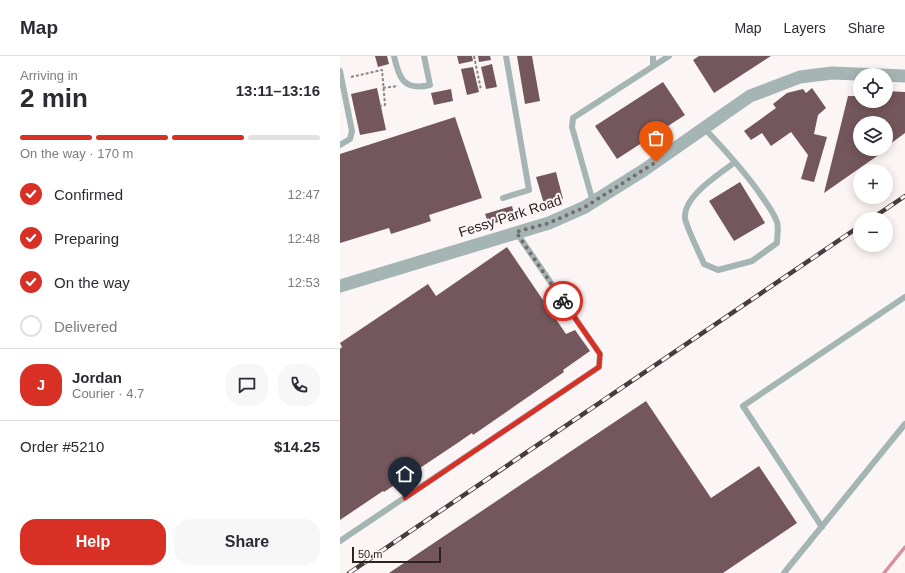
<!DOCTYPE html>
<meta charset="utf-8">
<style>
:root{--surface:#fff;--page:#f7f7f7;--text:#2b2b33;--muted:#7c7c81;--line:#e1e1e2;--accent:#d93025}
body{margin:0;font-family:Helvetica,sans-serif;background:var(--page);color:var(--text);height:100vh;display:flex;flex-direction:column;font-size:15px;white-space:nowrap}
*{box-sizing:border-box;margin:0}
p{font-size:13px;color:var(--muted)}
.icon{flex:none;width:22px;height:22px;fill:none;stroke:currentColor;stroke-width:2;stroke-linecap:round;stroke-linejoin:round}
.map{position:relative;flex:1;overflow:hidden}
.panel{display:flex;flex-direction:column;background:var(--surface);width:340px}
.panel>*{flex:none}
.fabs{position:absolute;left:513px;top:12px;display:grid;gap:8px}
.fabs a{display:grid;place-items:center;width:40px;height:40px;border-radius:50%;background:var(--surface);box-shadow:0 2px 10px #0003;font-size:20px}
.scale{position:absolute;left:12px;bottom:10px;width:89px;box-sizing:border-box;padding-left:4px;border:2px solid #2e2123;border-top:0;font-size:11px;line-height:14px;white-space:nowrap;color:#2e2123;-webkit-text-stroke:3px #fcf5f6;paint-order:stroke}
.pin{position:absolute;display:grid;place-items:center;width:34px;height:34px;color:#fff;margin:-41px -17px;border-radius:50% 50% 50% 0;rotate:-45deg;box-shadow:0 0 4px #0007}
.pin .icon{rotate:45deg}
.courier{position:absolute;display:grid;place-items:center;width:40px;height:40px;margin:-20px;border:3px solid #d93025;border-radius:50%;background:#fff;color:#222;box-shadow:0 1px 5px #0007}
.head em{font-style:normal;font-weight:800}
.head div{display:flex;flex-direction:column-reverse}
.head{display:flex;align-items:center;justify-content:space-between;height:68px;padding:0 20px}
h1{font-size:26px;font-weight:800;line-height:30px}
.bar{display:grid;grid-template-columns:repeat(4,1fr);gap:6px 4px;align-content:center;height:48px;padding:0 20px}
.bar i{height:5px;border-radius:3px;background:var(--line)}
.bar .selected{background:var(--accent)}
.bar p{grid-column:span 4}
.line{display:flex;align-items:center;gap:10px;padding:0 20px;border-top:1px solid var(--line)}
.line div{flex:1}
.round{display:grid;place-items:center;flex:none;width:42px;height:42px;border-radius:16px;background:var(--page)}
ol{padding:0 20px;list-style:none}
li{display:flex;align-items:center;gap:12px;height:44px}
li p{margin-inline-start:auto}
li .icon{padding:4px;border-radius:50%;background:var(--accent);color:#fff;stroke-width:4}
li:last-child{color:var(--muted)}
li i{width:22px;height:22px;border:2px solid var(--line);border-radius:50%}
.button{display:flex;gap:8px;margin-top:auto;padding:8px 20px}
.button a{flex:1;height:46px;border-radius:16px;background:var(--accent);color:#fff;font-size:16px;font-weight:800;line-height:46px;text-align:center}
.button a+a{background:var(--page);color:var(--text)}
header{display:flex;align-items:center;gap:24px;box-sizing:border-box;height:56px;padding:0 20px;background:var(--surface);border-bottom:1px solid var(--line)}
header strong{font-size:19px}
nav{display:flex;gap:22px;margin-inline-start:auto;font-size:14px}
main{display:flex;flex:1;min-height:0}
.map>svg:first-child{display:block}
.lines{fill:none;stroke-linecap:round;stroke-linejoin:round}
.stream{stroke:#d792a0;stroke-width:3.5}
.building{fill:#74575c}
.path{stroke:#8c8283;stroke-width:2;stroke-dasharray:3 2;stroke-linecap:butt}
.service{stroke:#a5b5b4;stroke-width:6}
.minor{stroke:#a5b5b4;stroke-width:13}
.rail-casing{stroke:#483b3d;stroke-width:4.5}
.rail{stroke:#fcf5f6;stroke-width:3;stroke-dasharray:9;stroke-linecap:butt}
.done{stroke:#766b6d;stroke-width:4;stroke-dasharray:0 7.2}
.route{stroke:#d93025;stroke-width:5}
.labels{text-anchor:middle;stroke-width:4;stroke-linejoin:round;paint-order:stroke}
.street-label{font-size:14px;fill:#2e2123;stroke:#fcf5f6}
</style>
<header>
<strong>Map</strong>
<nav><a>Map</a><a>Layers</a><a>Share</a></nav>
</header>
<main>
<section class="panel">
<div class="head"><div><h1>2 min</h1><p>Arriving in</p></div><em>13:11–13:16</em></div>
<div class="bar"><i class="selected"></i><i class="selected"></i><i class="selected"></i><i></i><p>On the way · 170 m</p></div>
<ol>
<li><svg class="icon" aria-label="check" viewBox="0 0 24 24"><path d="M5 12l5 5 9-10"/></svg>Confirmed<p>12:47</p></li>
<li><svg class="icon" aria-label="check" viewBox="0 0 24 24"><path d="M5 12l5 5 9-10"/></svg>Preparing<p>12:48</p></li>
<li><svg class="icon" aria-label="check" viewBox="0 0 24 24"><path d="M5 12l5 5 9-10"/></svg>On the way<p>12:53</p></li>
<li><i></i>Delivered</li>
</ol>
<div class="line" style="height:72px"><b class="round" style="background:var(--accent);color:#fff">J</b><div><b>Jordan</b><p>Courier · 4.7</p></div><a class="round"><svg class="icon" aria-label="chat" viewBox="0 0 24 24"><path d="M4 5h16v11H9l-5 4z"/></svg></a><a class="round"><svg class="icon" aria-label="phone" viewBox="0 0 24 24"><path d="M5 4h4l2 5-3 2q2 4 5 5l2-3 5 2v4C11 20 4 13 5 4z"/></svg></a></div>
<div class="line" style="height:52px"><div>Order #5210</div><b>$14.25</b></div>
<div class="button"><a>Help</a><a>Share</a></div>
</section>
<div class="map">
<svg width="565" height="517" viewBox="0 0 565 517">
<rect width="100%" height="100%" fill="#fcf5f6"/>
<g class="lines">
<!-- stream -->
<path class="stream" d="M544,517l21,-26"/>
</g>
<!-- building -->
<path class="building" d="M35,0h12l2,8 -11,3z
M117,0h15l1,5 -14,3z
M138,0h12l1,4 -12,2z
M177,0h15l8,45 -15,3z
M359,0h72l-57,37 -21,-33z
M152,8l5,23 -11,2 -5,-22z
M133,11l6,25 -12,3 -6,-26z
M323,26l22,33 -68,44 -22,-33z
M37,32l9,42 -26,5 -9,-41z
M472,32l14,20 -8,7 -4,19 13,3 -13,45 -13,-3 7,-24 -17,-23 -20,14 -9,-13 -11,7 -7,-9 32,-23 -3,-4 14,-11 16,-4 3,4z
M111,33l2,12 -19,4 -3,-12z
M546,35l19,1v41l-19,14v-24h-26v26h23l-5,3 2,2 -56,39 24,-97h12v5h26z
M115,61l27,81 -53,17 2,6 -40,13 -2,-6 -49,15v-89z
M216,116l7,27 -19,5 -8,-27z
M400,126l25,41 -31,18 -25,-40z
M172,150l3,11 -26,8 -4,-11z
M167,191l59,87 9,-4 15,21 -27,19 1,2 -91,63 -1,-2 -16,11 -72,48 -1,-1 -43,29v-171l2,-2 -2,-4 88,-59 8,12z
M306,345l65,97 48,-32 38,57 -74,50h-334z"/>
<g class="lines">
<!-- path -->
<path class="path" d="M134,0l7,34
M11,21l31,-7 3,35 -5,1
M43,32l15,-2"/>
<!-- service -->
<path class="service" d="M54,0c5,23 10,35 36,29l-6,-29
M313,0v10
M0,15l12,60 -2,8 -10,6
M364,72c21,22 42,45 59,70 5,7 11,16 14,24 2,6 0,15 0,21l-25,18 -34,9 -14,-6c-4,-10 -18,-37 -19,-46 -2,-22 35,-44 50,-56
M163,142l26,-8 -23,-134
M253,146l-21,-75 1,-9 96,-62
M482,471l-79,-121 162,-109
M0,485l259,-174 1,-13 -84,-122
M444,517l121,-149"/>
<!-- minor -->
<path class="minor" d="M0,230l209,-63 36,-16 59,-37 106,-74 50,-19 32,-4 73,3"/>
<!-- rail casing -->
<g class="rail-casing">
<path id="rail" d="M531,163l34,-23
M9,517l511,-347"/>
</g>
<!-- rail -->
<use href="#rail" class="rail"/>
</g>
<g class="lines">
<!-- done -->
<path class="done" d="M223,245l-47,-69 33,-9 36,-16 71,-45"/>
<!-- route -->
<path class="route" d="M65,442l194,-131 1,-13 -37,-53"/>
</g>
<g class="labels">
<!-- street labels -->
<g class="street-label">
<text transform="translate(170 160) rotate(-18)" y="5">Fessy Park Road</text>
</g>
</g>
</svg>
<div class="fabs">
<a><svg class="icon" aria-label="locate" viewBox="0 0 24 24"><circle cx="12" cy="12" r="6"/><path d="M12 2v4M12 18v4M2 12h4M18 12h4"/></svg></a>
<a><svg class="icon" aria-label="layers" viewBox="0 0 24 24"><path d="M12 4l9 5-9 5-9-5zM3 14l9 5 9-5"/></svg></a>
<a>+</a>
<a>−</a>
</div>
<div class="scale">50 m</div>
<div class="pin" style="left:316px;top:106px;background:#ea580c"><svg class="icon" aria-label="bag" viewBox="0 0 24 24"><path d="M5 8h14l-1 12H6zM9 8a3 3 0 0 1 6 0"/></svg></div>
<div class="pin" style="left:65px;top:442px;background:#1f2937"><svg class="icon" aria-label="home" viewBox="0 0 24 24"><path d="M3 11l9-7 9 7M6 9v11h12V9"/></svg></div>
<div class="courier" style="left:223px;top:245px"><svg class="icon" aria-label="bike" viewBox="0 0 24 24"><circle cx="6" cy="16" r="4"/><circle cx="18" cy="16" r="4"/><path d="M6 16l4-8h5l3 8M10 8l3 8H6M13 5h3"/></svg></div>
</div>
</main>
